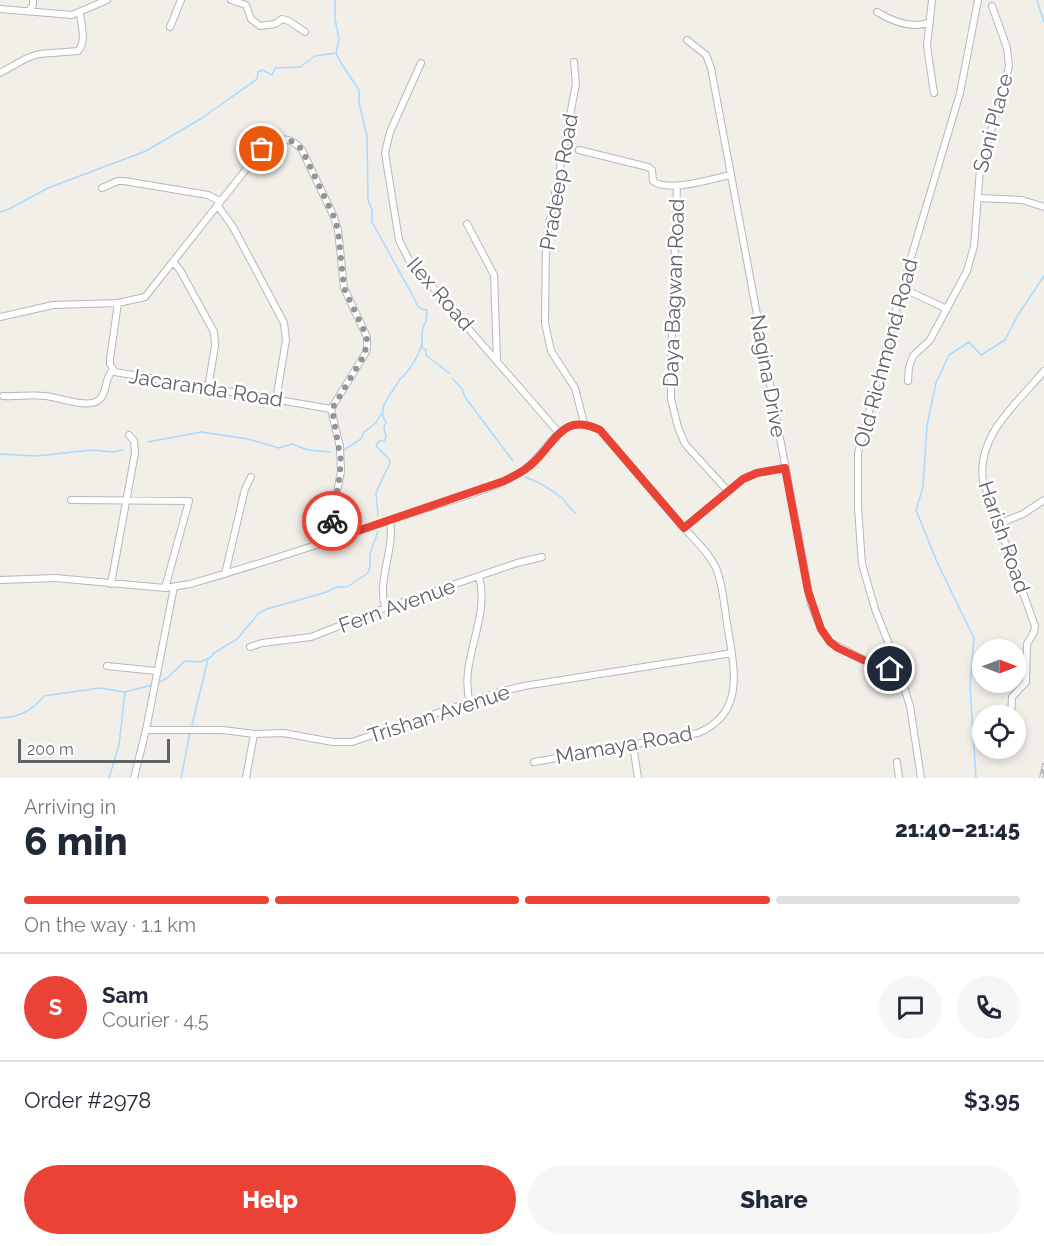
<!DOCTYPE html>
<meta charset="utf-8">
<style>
:root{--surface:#fff;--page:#f6f6f7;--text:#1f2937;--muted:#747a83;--line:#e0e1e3;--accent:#ea4335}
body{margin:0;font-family:Raleway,sans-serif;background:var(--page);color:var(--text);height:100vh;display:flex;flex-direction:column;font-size:22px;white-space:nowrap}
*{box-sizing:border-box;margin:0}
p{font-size:20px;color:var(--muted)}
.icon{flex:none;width:33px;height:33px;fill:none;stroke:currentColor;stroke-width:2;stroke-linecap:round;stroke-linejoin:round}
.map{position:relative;height:778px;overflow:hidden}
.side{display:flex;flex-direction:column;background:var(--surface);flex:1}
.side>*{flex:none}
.needle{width:39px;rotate:90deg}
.tools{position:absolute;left:972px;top:639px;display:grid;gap:12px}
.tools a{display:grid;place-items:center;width:54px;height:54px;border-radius:50%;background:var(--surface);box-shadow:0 3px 9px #0003;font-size:30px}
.scale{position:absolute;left:18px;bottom:15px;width:152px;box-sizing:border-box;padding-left:6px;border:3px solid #5f6368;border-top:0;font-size:16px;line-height:21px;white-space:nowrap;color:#5f6368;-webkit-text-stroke:4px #fff;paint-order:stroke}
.pin{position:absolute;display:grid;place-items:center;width:51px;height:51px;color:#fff;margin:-26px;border:3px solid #fff;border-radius:50%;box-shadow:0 2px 6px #0007}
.courier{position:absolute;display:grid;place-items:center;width:60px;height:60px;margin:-30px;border:4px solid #ea4335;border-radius:50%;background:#fff;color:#222;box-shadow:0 2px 8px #0007}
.summary em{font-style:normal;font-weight:800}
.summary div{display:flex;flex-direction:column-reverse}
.summary{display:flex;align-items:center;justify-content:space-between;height:102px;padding:0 24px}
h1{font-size:39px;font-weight:800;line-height:45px}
.bar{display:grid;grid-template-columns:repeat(4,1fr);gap:9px 6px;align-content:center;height:72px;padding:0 24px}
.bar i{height:8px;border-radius:4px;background:var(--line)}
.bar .active{background:var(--accent)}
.bar p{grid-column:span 4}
.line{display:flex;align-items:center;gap:15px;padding:0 24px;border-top:2px solid var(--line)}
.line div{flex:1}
.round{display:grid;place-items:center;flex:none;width:63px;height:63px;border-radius:32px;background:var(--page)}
.button{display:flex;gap:12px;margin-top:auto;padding:12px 24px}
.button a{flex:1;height:69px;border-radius:36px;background:var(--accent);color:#fff;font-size:24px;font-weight:800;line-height:69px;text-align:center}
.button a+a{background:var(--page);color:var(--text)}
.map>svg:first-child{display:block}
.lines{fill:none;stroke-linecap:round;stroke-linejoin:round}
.stream{stroke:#aadaff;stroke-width:1.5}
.minor-casing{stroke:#b5b8bc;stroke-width:8}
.minor{stroke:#fff;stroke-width:6}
.rail-casing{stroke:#b6b7b8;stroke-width:4}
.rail{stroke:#fff;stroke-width:1.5;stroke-dasharray:4.5;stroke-linecap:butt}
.done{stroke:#929495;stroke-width:6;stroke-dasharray:0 10.8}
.route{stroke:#ea4335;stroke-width:8}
.labels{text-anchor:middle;stroke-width:5;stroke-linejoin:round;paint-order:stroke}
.street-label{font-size:21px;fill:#5f6368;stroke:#fff}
</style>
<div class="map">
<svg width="1044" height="778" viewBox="0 0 1044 778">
<rect width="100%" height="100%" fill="#f1efe8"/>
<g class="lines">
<!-- stream -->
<path class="stream" d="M335,0v19l4,20 -3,14 5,10 18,27v12l8,34 1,64 4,10v12l42,76c3,8 5,12 13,12 0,9 -1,11 -4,18 -2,4 0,10 -1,15 -2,11 -14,30 -22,36 -7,13 -25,30 -14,43l-2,6 2,10 -2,3h-5l-3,5 13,13 1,4 -14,29 2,24
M1037,0l7,22
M0,212l9,-3 39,-21 98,-37 56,-33 55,-39 1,-7 4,-2 10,5 3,-7 25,-1 15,-11 21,-3
M422,343v4l4,3v5l23,18
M452,378l10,11 3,8 48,64
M148,442l53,-10 47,7 31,9 13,-4 16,6 23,2
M344,450l17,-11 3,-7 12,-9 5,-9
M0,454l36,2 56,-6 21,2 10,-2
M525,477c12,4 28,13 38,22 6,6 4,8 13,14
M159,682l7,-3 19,-18 15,1 11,-5 3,-4 23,-14 22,-26 8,-4 60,-17 9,-5h11l21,-14 2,-7v-12l8,-23
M0,718c19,-1 32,-7 44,-22l55,-8 26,4 27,-7
M192,725l16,-66
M109,778l10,-33 6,-53
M181,778l9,-46
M976,778l-6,-91 4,-49 -37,-76 -21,-52 7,-23 4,-62 9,-42 13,-28 20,-13 12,13 24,-15 13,-25 26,-39"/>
<!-- minor casing -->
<g class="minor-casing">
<path id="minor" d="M231,0l15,5 5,14 9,7 15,-2 7,-5 7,2 16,11
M932,0l-5,46 7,47
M0,9l72,6 35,-15
M29,11l4,-6v-5
M877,12c15,9 33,17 51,11
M170,27l11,-27
M687,40l19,15 5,13 100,536 10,25 9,13 48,25 21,5
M574,62l2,22 -30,157 -1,82 6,28 24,37 9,35
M421,63l-31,69 -5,21 14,87 10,20 150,173
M0,73l27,-15 12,-4 39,-3c9,-10 3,-26 2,-38
M579,150l69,17 4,3 1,11c14,12 59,-2 77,-6
M677,186l-6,175v38l7,28 7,17 42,46
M102,188l16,-7h6l84,14 12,6
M978,198l44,2 22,7
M217,205l16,22 51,96 2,17 -10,60
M467,224l27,51 3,85
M173,262l7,8 34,62 1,14 -7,42
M902,288l45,21
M118,303l-8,56v5l5,8 216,37
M0,317l53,-12 65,-2 27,-6 117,-148c13,-12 28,-14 40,1l32,67 4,13 6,58 23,49v12l-2,5 -34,55 9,38 1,24 -13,70
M908,381l1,-14 4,-11 17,-16 37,-69 7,-25 6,-77 29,-102 -2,-19 -15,-42
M3,396c14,1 29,-2 42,0 14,1 45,14 55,3 8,-8 4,-21 13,-29
M71,500l118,1 -24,87
M998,524l25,-10 21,-14
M225,574l20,-85 6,-12
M0,580l55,-2 110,10 25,-4c73,-21 146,-45 218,-70 34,-11 78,-22 108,-39 34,-18 40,-67 84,-45l84,98 59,-49 14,-6 28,-5
M111,584l24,-131 -1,-12 -5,-6
M385,608c-8,-29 10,-58 5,-87
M250,647l12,-4 49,-6 74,-29 132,-45 25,-6
M107,666l49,5
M470,703c-12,-43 21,-84 9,-127
M1011,716l1,-19 14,-15 1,-38 7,-12 1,-6 -52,-145c-7,-46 34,-77 61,-110
M146,730h77l31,4 29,-1 50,9h19l147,-50 25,-6 208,-33
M633,745l5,33
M534,762l164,-29c50,-21 35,-69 29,-110 -3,-18 -4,-38 -11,-55 -7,-15 -21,-28 -32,-40
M897,762l2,16
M134,778l12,-48 28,-143
M246,778l8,-44
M921,778l-11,-72 -14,-44 -21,-53 -13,-45 -4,-56v-55l44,-165 58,-195 18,-93"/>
</g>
<!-- minor -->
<use href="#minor" class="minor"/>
<!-- rail casing -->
<g class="rail-casing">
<path id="rail" d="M1041,778l3,-13"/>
</g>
<!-- rail -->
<use href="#rail" class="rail"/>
</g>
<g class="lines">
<!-- done -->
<path class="done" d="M262,149c13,-12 28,-14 40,1l32,67 4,13 6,58 23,49 -2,17 -33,55 9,52 -2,20 -7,40"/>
<!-- route -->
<path class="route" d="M332,521l-4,20 176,-60c12,-6 23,-11 32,-21 22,-22 28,-47 64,-30l84,98 59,-49 14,-6 28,-5 23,123 13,38 9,13 8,6 40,19 12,2"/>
</g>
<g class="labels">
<!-- street labels -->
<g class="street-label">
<text transform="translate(993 123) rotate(-75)" y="7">Soni Place</text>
<text transform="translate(559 182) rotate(-80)" y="7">Pradeep Road</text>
<text transform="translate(674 293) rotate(-88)" y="7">Daya Bagwan Road</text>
<text transform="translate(440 294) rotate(49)" y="7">Ilex Road</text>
<text transform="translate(886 353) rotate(-75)" y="7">Old Richmond Road</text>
<text transform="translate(768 376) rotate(80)" y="7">Nagina Drive</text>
<text transform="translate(206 388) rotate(9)" y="7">Jacaranda Road</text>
<text transform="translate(1004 537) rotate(71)" y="7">Harish Road</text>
<text transform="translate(397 606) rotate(-20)" y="7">Fern Avenue</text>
<text transform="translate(439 714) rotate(-18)" y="7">Trishan Avenue</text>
<text transform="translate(624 745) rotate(-10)" y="7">Mamaya Road</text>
</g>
</g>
</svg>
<div class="tools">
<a><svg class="needle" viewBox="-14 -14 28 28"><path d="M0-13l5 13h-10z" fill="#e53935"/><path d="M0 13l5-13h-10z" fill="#747a83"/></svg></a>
<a><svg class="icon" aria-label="locate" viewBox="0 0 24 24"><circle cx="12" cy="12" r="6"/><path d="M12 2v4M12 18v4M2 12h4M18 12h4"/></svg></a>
</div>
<div class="scale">200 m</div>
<div class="pin" style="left:262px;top:149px;background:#ea580c"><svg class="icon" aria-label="bag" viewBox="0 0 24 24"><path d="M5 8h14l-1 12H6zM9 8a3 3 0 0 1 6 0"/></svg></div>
<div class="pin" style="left:890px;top:669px;background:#1f2937"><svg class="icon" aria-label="home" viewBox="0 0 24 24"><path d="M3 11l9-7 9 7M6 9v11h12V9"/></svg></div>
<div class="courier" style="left:332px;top:521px"><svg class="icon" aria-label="bike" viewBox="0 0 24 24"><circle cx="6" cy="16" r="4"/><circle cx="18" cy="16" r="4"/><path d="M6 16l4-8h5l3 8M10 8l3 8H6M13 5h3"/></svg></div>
</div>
<section class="side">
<div class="summary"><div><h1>6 min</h1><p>Arriving in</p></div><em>21:40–21:45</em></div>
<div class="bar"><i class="active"></i><i class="active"></i><i class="active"></i><i></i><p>On the way · 1.1 km</p></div>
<div class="line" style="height:108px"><b class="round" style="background:var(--accent);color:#fff">S</b><div><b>Sam</b><p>Courier · 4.5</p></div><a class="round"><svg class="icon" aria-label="chat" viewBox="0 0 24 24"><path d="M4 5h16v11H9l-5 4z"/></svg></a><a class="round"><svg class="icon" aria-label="phone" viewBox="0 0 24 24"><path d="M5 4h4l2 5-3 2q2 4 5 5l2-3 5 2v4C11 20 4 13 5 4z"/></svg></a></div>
<div class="line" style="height:78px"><div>Order #2978</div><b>$3.95</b></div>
<div class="button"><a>Help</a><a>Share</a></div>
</section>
